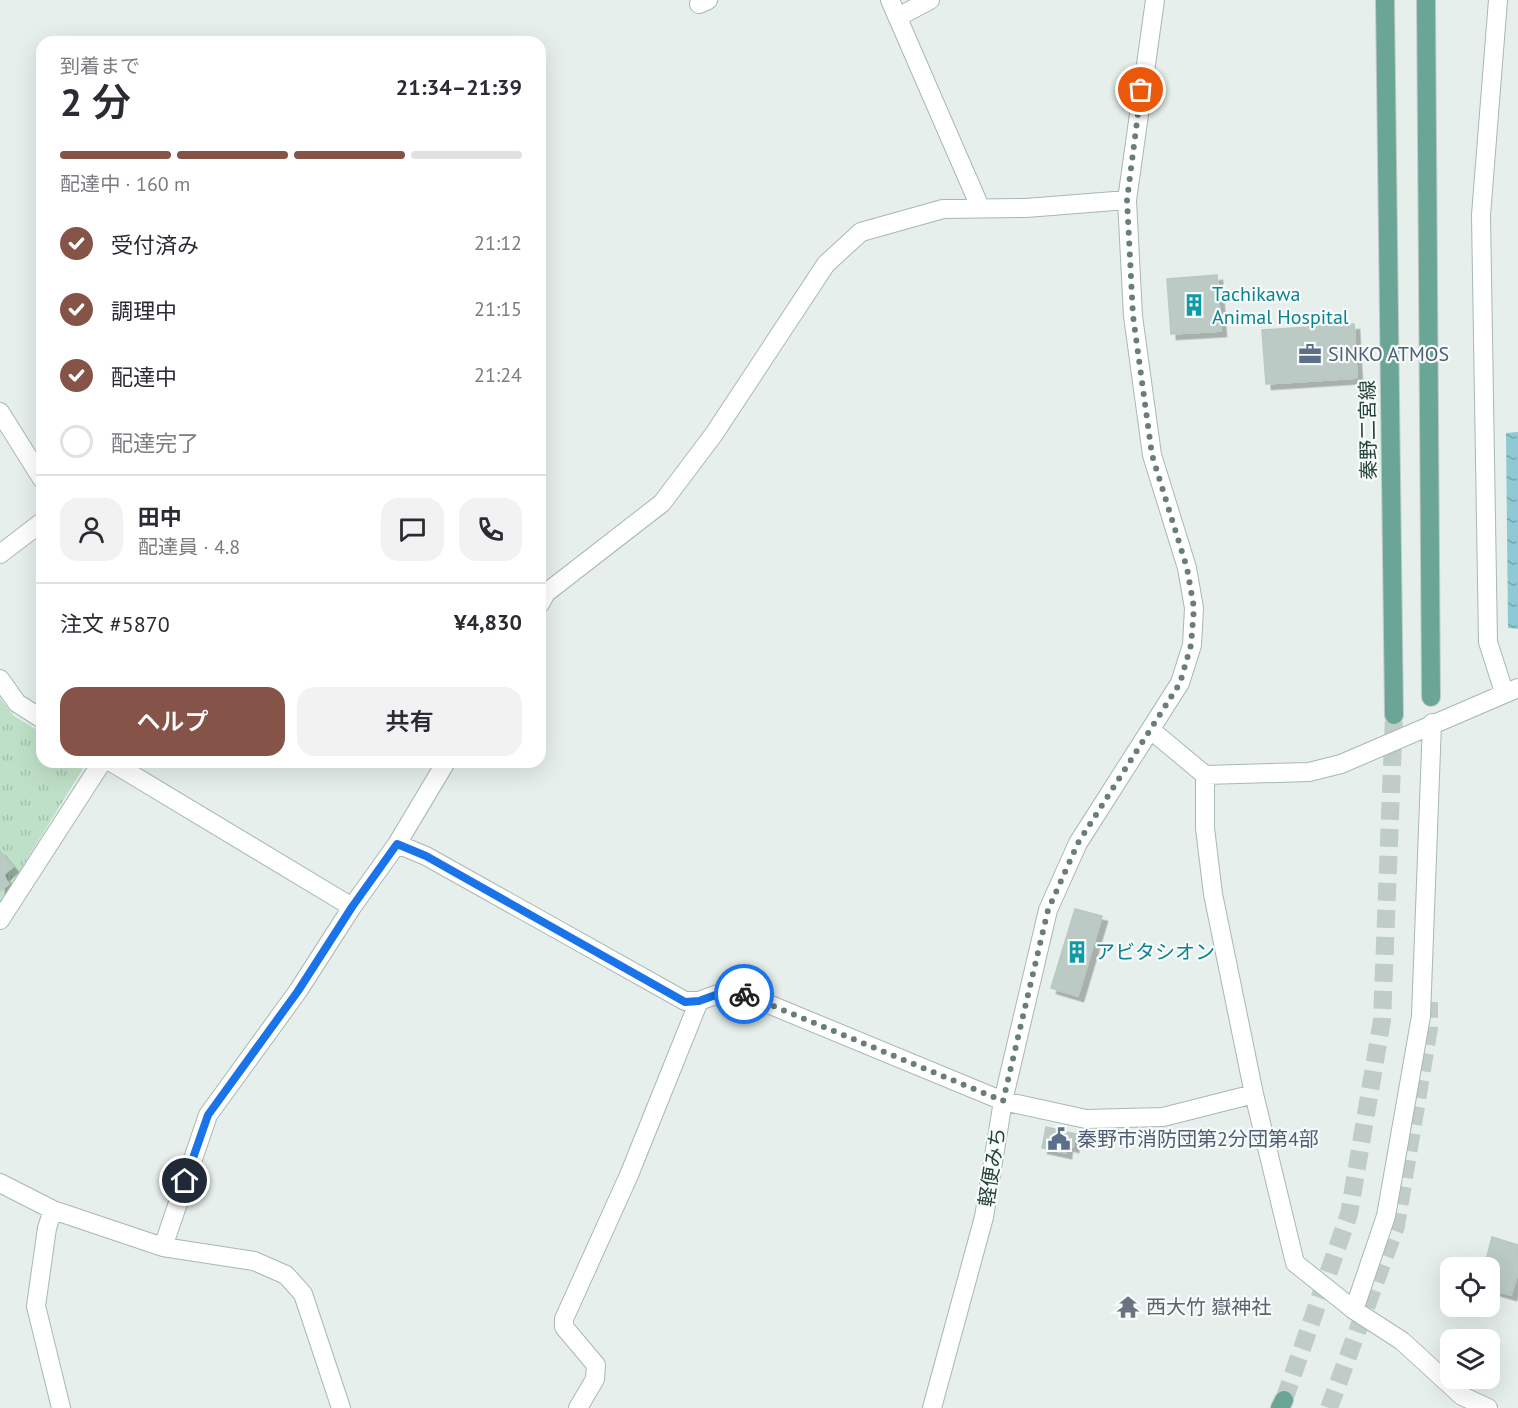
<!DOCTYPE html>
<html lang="ja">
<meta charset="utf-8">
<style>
:root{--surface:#fff;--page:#f2f2f3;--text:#2b2b33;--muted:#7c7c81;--line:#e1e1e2;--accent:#855347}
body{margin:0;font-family:"PT Sans","Noto Sans JP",sans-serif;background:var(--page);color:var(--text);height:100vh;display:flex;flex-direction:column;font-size:22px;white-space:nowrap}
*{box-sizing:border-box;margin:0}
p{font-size:20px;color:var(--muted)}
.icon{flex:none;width:33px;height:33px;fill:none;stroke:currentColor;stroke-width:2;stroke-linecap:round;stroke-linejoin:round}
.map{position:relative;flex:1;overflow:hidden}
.details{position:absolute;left:36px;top:36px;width:510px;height:732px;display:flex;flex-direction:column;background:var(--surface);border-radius:18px;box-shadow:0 6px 24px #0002}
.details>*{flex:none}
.fabs{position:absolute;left:1440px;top:1257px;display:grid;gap:12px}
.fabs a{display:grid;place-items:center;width:60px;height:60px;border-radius:12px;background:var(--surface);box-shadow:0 6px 24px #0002;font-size:30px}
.pin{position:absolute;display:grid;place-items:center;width:51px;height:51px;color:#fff;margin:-26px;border:3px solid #fff;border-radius:50%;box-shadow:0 2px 6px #0007}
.courier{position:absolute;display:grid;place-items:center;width:60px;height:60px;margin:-30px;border:4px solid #1a73e8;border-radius:50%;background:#fff;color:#222;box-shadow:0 2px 8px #0007}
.head em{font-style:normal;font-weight:600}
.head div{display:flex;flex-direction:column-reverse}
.head{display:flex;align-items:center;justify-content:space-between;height:102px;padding:0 24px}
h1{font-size:39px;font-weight:600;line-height:45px}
.bar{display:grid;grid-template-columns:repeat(4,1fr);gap:9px 6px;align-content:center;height:72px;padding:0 24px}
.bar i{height:8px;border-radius:4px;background:var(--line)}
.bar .selected{background:var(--accent)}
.bar p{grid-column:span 4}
.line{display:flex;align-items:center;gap:15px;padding:0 24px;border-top:2px solid var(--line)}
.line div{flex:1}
.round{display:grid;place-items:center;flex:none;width:63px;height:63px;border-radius:18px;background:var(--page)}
ol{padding:0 24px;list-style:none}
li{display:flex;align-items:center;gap:18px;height:66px}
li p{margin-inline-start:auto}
li .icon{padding:6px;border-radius:50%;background:var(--accent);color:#fff;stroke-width:4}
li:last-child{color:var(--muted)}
li i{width:33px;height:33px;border:3px solid var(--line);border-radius:50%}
.primary-button{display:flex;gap:12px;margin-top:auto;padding:12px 24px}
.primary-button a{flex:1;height:69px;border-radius:18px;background:var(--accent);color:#fff;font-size:24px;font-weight:600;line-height:69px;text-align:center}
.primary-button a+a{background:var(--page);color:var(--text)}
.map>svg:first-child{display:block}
.grass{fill:url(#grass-tufts)}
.water{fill:url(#water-ripples)}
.building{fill:#bbcac4;stroke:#b8c9c2;stroke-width:1.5;filter:url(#shadow)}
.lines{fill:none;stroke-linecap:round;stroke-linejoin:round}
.major-tunnel{stroke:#bfccc8;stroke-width:18;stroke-dasharray:18 9;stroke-linecap:butt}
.minor-casing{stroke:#a8b8b2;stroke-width:20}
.major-casing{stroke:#c2cac8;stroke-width:20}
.minor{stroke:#fff;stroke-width:18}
.major{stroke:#6aa596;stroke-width:18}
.done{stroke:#687f78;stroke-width:6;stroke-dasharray:0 10.8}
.route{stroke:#1a73e8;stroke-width:8}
.labels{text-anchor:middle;stroke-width:4.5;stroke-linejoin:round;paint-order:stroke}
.culture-label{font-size:20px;fill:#0d838f;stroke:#f7fbf9;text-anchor:start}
.service-label{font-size:20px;fill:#4e5e75;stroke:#f7fbf9;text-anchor:start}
.street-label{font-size:20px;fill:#24423a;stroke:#f7fbf9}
.worship-label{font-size:20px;fill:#5b616d;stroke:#f7fbf9;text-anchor:start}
</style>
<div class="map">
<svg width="1518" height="1408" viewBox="0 0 1518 1408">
<defs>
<pattern id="grass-tufts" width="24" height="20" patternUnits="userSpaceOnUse" patternTransform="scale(1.5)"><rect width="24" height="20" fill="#bfe0c8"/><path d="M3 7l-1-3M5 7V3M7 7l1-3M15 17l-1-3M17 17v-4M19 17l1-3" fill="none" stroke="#a4c1ad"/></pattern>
<pattern id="water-ripples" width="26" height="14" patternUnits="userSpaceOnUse" patternTransform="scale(1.5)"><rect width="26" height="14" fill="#8ec9d4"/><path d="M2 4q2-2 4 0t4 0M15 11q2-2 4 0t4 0" fill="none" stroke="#74a5ad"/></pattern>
<filter id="shadow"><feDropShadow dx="5.5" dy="5.5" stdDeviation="0" flood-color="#0004"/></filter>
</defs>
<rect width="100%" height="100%" fill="#e6efeb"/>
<!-- grass -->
<path class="grass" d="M0,698l14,18 28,17v29h38l2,8 -82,133z"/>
<!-- water -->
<path class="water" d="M1518,432v197l-10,-1 -2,-195z"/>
<!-- building -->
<path class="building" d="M1217,275l4,56 -50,3 -4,-55z
M1354,324l3,54 -91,6 -4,-54z
M0,851l13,16 -10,8 6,9 -9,7z
M1075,909l27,7 -24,80 -27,-8z
M1046,1127l30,7 -3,13 -6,-2 -1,8 -24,-5z
M1492,1237l26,8v27l-7,23 -21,-6v-21h-6z"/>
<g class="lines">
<!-- major-tunnel -->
<path class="major-tunnel" d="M1284,1400l65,-186 33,-194 12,-305
M1329,1408l67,-182 33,-198v-26"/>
<!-- minor casing -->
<g class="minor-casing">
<path id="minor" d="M890,0l90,207
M1498,0l-17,215 7,427 16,50
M699,4l9,-4
M898,17l32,-17
M0,412l42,67
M0,554l42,-32
M540,604l6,-11 116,-90 52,-69 112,-170 35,-32 82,-23 83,-1 101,-8
M0,679l17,24 25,16
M1151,730l54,45 104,-3 32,-8 177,-76
M111,762l241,145
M1205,775v53l8,66 41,200 41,169 59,47 48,31 60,55 26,12
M397,844l29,12 259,145h14l33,-12 271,112 83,18 77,-2 91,-23
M0,920l102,-158
M0,1183l53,27 110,37 91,14 32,14 17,19 38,114
M53,1210l-6,18 -11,78 25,102
M163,1247l45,-132 90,-124 54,-84 45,-63 49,-82
M1354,1310l32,-94 35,-200 11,-293
M578,1408l17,-29 1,-14 -32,-38v-8l65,-144 70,-174
M932,1408l52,-191 19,-116 45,-191 30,-67 102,-160 12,-38 2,-37 -7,-40 -35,-113 -19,-139 -6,-116 28,-200"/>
</g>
<!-- major casing -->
<g class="major-casing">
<path id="major" d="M1385,0l9,715
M1426,0l5,697
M1280,1408l4,-8"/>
</g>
<!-- minor -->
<use href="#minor" class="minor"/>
<!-- major -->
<use href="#major" class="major"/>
</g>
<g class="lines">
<!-- done -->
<path class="done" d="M744,994l259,107 45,-191 30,-67 102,-160 11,-38 3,-37 -7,-40 -35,-113 -19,-139 -6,-116 14,-110"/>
<!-- route -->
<path class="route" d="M185,1181l23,-66 90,-124 54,-84 45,-63 29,12 259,146 14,-1 33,-12 12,5"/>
</g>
<!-- icons -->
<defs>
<g id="building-bare" transform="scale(1.8)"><path d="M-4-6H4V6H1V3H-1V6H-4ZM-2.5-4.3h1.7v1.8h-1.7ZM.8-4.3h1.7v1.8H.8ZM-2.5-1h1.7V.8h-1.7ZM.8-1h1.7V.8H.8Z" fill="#0f9aa8" stroke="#f7fbf9" stroke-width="2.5" paint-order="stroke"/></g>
<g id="office-bare" transform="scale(1.8)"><path d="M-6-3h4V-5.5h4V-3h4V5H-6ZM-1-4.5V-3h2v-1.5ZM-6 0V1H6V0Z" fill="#5c6f8a" stroke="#f7fbf9" stroke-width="2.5" paint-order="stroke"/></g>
<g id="civic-bare" transform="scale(1.8)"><path d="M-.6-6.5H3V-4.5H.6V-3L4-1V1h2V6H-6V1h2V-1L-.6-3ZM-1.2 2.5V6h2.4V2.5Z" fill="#5c6f8a" stroke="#f7fbf9" stroke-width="2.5" paint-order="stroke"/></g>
<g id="temple-bare" transform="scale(1.8)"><path d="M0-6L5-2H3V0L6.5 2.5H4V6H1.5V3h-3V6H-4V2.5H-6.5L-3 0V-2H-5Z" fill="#6b7280" stroke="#f7fbf9" stroke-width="2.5" paint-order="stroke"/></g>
</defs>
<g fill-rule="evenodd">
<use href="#building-bare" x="1194" y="305"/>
<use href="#office-bare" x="1310" y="354"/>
<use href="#building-bare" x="1077" y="952"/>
<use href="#civic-bare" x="1059" y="1139"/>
<use href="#temple-bare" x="1128" y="1307"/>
</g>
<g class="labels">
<!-- culture labels -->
<g class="culture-label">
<text x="1212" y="301">Tachikawa<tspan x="1212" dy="23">Animal Hospital</tspan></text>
<text x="1095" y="959">アビタシオン</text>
</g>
<!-- service labels -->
<g class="service-label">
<text x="1328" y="361">SINKO ATMOS</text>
<text x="1077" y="1146">秦野市消防団第2分団第4部</text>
</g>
<!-- street labels -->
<g class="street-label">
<text transform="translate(1368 430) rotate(-91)" y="7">秦野二宮線</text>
<text transform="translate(992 1167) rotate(-81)" y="7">軽便みち</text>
</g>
<!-- worship labels -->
<g class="worship-label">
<text x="1146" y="1314">西大竹 嶽神社</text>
</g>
</g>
</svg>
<div class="fabs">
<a><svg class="icon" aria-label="locate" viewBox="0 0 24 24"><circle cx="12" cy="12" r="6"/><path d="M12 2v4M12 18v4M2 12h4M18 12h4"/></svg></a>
<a><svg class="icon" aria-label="layers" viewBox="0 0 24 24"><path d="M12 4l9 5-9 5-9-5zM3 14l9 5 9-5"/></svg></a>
</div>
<div class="pin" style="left:1141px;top:90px;background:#ea580c"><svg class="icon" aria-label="bag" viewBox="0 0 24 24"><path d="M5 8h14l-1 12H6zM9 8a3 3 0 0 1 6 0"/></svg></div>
<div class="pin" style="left:185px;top:1181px;background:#1f2937"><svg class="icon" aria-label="home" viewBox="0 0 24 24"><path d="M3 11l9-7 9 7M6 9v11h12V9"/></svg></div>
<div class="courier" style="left:744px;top:994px"><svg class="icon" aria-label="bike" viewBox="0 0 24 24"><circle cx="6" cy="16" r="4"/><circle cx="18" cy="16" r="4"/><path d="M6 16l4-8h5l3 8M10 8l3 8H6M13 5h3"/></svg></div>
<section class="details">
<div class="head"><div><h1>2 分</h1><p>到着まで</p></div><em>21:34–21:39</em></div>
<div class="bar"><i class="selected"></i><i class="selected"></i><i class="selected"></i><i></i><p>配達中 · 160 m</p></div>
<ol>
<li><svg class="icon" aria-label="check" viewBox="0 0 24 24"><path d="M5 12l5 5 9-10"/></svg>受付済み<p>21:12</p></li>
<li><svg class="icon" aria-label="check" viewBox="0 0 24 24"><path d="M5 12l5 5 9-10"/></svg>調理中<p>21:15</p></li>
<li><svg class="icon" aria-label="check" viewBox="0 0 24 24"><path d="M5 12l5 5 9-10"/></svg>配達中<p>21:24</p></li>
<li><i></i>配達完了</li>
</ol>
<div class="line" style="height:108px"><a class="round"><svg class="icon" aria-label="person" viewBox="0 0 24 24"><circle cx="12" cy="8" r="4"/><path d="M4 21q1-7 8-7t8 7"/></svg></a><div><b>田中</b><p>配達員 · 4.8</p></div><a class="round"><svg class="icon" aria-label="chat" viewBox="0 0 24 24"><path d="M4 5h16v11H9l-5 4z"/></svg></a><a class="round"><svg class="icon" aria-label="phone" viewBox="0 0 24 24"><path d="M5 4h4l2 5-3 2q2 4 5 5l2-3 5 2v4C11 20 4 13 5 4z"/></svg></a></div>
<div class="line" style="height:78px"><div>注文 #5870</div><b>¥4,830</b></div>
<div class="primary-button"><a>ヘルプ</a><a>共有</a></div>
</section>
</div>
